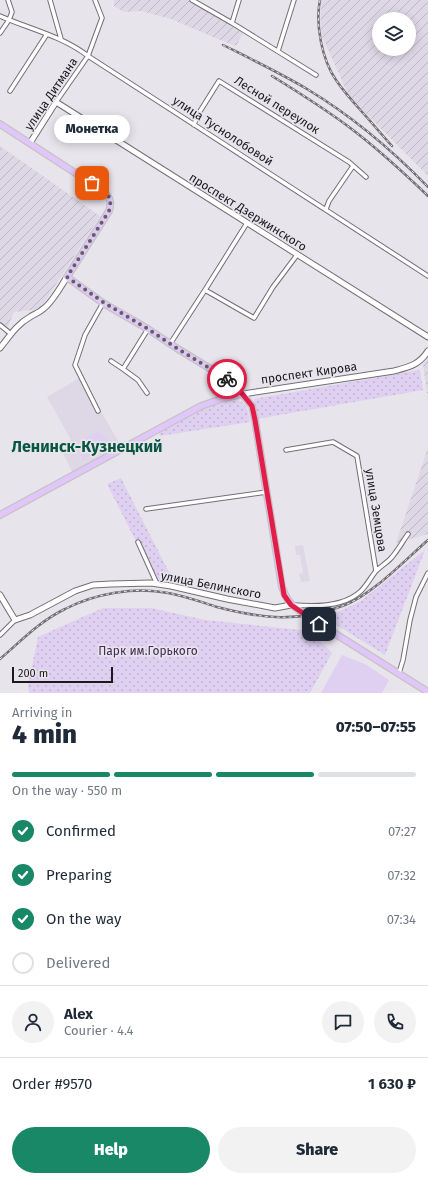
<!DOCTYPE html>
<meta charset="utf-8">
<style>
:root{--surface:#fff;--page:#f2f2f3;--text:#1f2937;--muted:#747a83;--line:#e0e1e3;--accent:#198866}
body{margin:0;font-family:"Fira Sans",sans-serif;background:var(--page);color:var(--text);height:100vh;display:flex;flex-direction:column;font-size:15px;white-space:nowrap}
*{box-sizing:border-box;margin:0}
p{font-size:13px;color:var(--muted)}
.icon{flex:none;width:22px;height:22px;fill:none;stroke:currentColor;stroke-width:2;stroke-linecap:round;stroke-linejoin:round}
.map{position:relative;height:693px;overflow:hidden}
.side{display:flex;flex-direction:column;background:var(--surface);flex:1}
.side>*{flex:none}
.tools{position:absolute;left:372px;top:12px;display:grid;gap:8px}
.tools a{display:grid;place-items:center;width:44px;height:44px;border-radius:50%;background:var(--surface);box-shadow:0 2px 10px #0003;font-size:20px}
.scale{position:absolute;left:12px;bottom:10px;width:101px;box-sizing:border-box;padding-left:4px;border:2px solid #1b191c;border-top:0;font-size:11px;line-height:14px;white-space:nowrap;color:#1b191c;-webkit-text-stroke:3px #e8e4ec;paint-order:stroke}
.pin{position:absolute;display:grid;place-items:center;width:34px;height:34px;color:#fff;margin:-17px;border-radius:8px;box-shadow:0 2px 6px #0006}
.courier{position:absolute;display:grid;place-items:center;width:40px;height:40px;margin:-20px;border:3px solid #e11d48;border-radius:50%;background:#fff;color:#222;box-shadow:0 1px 5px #0007}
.bubble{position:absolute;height:28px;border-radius:14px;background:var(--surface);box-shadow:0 2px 10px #0003;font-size:13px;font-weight:800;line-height:28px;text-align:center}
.headline em{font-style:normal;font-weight:800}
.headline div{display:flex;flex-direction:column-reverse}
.headline{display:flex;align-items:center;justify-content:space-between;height:68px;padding:0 12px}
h1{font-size:26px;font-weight:800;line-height:30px}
.bar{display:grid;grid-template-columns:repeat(4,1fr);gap:6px 4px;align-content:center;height:48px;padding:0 12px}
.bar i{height:5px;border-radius:3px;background:var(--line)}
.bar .current{background:var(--accent)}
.bar p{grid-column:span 4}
.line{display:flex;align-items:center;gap:10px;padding:0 12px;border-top:1px solid var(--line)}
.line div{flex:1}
.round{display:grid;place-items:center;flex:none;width:42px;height:42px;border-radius:21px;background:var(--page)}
ol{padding:0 12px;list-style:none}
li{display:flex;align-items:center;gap:12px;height:44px}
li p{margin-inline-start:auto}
li .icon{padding:4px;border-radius:50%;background:var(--accent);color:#fff;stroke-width:4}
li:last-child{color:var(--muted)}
li i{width:22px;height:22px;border:2px solid var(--line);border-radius:50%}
.button{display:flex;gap:8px;margin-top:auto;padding:8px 12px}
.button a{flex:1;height:46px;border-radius:24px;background:var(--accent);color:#fff;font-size:16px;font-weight:800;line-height:46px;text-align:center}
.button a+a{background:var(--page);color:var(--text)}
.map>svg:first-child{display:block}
.built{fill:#ded7e6}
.industrial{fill:url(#industrial-furrows);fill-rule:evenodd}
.grass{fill:#dfd0f1}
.park{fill:url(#park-dots)}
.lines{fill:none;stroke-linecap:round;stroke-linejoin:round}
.street-casing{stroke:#726f75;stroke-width:5.5}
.secondary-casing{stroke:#726f75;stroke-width:7}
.primary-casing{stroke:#c4c3c4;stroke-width:8}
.street{stroke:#fff;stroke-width:3.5}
.secondary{stroke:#fff;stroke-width:5}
.primary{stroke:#e0c6f9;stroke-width:5.5}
.rail-casing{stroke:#716e73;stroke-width:2.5}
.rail{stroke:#e8e4ec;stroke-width:1;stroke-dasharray:3;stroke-linecap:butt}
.done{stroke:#636065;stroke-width:4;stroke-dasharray:0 7.2}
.route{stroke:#e11d48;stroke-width:5}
.labels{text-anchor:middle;stroke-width:3.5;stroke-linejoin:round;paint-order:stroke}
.street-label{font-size:12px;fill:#1b191c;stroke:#e8e4ec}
.park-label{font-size:12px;fill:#442a5a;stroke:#e8e4ec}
.district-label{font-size:16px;font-weight:bold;fill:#085640;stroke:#e8e4ec}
</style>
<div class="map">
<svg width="428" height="693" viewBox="0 0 428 693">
<defs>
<pattern id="industrial-furrows" width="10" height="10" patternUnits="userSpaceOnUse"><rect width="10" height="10" fill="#ded7e6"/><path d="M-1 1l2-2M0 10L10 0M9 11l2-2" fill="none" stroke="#beb8c5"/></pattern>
<pattern id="park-dots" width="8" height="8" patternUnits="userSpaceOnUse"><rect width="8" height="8" fill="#dfd0f1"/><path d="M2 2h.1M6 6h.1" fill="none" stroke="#bfb2ce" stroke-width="1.8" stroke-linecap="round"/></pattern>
</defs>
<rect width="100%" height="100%" fill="#e8e4ec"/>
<!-- built -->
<path class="built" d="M81,377l40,69 -48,27 -14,-27 12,-6 -24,-43z
M303,545l7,36 -9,1 -2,-8 4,-1 -3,-18h-4l-1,-9z"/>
<!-- industrial -->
<path class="industrial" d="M114,0h74l5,4 33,16 17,13 -7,13 -23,-9 -42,-18 -30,-8 -17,1 -10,-6z
M321,0h107v176l-79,-80 -29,-64zM379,19h30v30h-30z
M0,146l100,70 -60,93 -26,3 -6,15 -8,-5z
M428,358v43l-5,-37z
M428,448v86l-32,9z"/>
<!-- grass -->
<path class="grass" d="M97,432l16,10 -31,18c0,-19 -3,-19 15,-28z
M342,655l25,10 22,15 -7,13h-61z"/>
<!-- park -->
<path class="park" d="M420,370l3,20 -166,29 -3,-20z
M235,399c13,4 13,11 15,23l-90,14 -1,-3 41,-23z
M121,478l52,102 -17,1 -49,-97z
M425,550l-40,105 -60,-37 36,-17z
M103,608h48l54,12 105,11 22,22 -22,40h-281l-1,-8 10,-48z"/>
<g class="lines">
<!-- street casing -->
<g class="street-casing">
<path id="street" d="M50,0l11,39
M192,0l40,23 84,52
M0,16c30,13 62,20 88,40l340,220
M232,23l7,-23
M0,33l9,-13 3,-8 -4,-12
M278,51l16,-51
M10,91l37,-57
M56,102l32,-46 14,-38 -7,-18
M194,125l3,-9 22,-35 130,81 17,15
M326,209l3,-8 24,-35
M205,290l49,28 19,-31 24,-32
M0,325l11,9
M170,344l35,-54 42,-67
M111,361l12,8 15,11 9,13
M123,369l25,-40
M98,411l-23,-46 10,-30 18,-32
M286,450l47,-8 24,14 19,115
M146,509l121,-17
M138,542l19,42
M294,605c22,2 50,2 67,-14 6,-6 10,-14 15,-20 5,-5 12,-9 16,-14 6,-7 11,-16 16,-23
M0,635l15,-15
M399,673l4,-13 7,-40 6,-23 12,-24"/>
</g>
<!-- secondary casing -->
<g class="secondary-casing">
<path id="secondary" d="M30,143l26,-41 372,235
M0,348c9,-11 17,-24 30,-31 4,-3 9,-4 13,-8 9,-6 18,-23 24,-32
M243,394l151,-23c15,-4 25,-6 34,-20
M0,595l15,25 15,-5 45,-24 18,-6 18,-1 40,-1 20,3 56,13 48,9 16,-3"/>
</g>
<!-- primary casing -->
<g class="primary-casing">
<path id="primary" d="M0,124l103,67c7,6 9,11 6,20l-42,66 36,26 45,26 30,20 46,28 12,9 16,20 3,14 27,167c5,16 12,20 25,29l121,76
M0,515l201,-109 23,-8 19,-4"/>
</g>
<!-- street -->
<use href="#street" class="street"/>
<!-- secondary -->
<use href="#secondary" class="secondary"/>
<!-- primary -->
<use href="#primary" class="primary"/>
<!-- rail casing -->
<g class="rail-casing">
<path id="rail" d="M320,0c-5,24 2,60 16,80 8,12 18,23 27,33 10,11 19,22 29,33
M223,45c28,14 57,28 84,44 45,27 85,61 121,98
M272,76c26,16 53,33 77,51 28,21 54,45 79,69
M0,659c21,-18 40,-38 65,-50 29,-15 70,-23 103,-16 17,3 33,9 49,14 46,12 82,16 128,-2 28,-11 60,-45 83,-65"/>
</g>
<!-- rail -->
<use href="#rail" class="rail"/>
</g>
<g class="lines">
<!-- done -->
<path class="done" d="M92,183c12,8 22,12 17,28l-42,66 36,25 45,27 30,20 49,30"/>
<!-- route -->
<path class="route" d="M227,379l9,7 16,20 3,14 29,175 7,10 28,19"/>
</g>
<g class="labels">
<!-- street labels -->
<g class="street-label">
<text transform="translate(51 94) rotate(-56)" y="4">улица Дитмана</text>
<text transform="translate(277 105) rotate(32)" y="4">Лесной переулок</text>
<text transform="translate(223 131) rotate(33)" y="4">улица Туснолобовой</text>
<text transform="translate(248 212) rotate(32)" y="4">проспект Дзержинского</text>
<text transform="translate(309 373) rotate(-8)" y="4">проспект Кирова</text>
<text transform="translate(376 510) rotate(81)" y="4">улица Земцова</text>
<text transform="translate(211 585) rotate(11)" y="4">улица Белинского</text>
</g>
<!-- park labels -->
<g class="park-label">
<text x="148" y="655">Парк им.Горького</text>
</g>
<!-- district labels -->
<g class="district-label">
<text x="87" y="452">Ленинск-Кузнецкий</text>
</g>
</g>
</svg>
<div class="tools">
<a><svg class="icon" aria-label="layers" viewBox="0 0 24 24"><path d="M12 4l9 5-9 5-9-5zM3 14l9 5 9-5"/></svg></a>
</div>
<div class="scale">200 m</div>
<div class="pin" style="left:92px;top:183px;background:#ea580c"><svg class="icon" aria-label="bag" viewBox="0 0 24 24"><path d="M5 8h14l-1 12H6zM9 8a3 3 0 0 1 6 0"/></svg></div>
<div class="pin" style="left:319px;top:624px;background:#1f2937"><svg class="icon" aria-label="home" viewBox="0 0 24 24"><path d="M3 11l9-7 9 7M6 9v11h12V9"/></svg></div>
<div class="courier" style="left:227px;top:379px"><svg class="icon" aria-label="bike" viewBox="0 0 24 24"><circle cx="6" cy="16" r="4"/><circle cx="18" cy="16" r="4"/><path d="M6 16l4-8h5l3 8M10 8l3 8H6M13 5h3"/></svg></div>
<div class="bubble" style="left:54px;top:115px;width:76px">Монетка</div>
</div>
<section class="side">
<div class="headline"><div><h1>4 min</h1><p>Arriving in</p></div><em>07:50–07:55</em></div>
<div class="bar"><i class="current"></i><i class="current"></i><i class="current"></i><i></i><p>On the way · 550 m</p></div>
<ol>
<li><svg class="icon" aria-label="check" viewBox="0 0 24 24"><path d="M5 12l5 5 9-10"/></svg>Confirmed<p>07:27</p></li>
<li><svg class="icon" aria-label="check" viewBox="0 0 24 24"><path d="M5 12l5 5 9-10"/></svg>Preparing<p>07:32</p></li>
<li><svg class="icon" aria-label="check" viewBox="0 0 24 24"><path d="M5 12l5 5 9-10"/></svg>On the way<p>07:34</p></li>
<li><i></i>Delivered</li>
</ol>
<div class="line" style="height:72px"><a class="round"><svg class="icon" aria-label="person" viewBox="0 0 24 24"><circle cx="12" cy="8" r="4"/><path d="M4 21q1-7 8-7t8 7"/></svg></a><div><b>Alex</b><p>Courier · 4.4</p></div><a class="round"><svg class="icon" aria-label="chat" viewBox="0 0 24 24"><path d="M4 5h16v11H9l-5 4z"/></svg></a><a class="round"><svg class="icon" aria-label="phone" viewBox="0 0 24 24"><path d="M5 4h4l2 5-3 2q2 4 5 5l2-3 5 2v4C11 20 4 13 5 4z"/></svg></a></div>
<div class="line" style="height:52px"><div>Order #9570</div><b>1 630 ₽</b></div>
<div class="button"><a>Help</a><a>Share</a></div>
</section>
